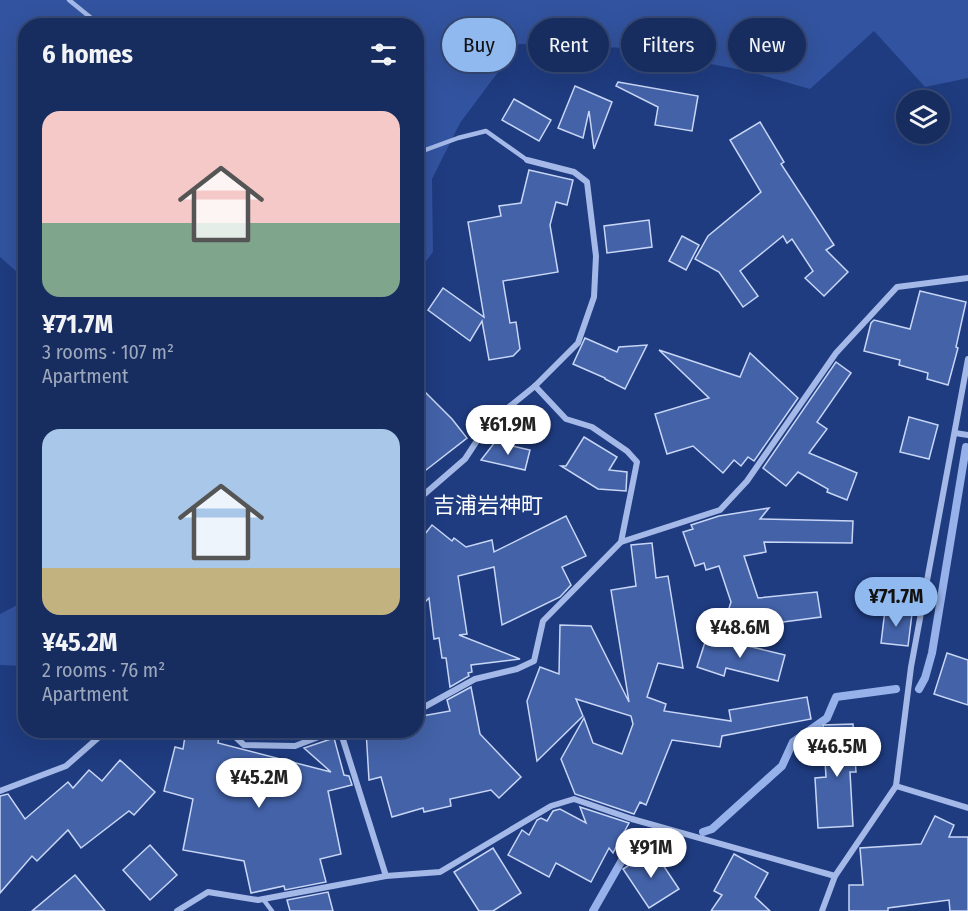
<!DOCTYPE html>
<html lang="en">
<head>
<meta charset="utf-8">
<style>
  :root { --surface:#172d60; --page:#203566; --text:#f1f3f6; --muted:#9ea8bd; --line:#364975; --accent:#90b9f0 }
  body { margin:0; font-family:"Fira Sans Condensed","Noto Sans JP",sans-serif; background:var(--page); color:var(--text); height:100vh; display:flex; flex-direction:column; font-size:22px; white-space:nowrap }
  * { box-sizing:border-box; margin:0 }
  p { font-size:20px; color:var(--muted) }
  .icon { flex:none; width:33px; height:33px; fill:none; stroke:currentColor; stroke-width:2; stroke-linecap:round; stroke-linejoin:round }
  .map { position:relative; flex:1; overflow:hidden }
  .drawer { position:absolute; left:18px; top:18px; width:406px; height:720px; display:flex; flex-direction:column; background:var(--surface); border-radius:24px; box-shadow:0 6px 24px #0002,0 0 0 2px var(--line) }
  .drawer>* { flex:none }
  .banner { position:absolute; left:442px; top:18px; width:435px; height:54px; display:flex; gap:12px }
  .tools { position:absolute; left:896px; top:90px; display:grid; gap:12px }
  .tools a { display:grid; place-items:center; width:54px; height:54px; border-radius:50%; background:var(--surface); box-shadow:0 6px 24px #0002,0 0 0 2px var(--line); font-size:30px }
  .price { position:absolute; translate:-50% -51px; padding:0 14px; border-radius:21px; background:#fff; color:#222; font-size:20px; line-height:39px; filter:drop-shadow(0 2px 3px #0008) }
  .price::after { content:''; position:absolute; left:50%; top:36px; width:18px; height:14px; margin-left:-9px; background:inherit; clip-path:polygon(0 0,100% 0,50% 100%) }
  .price.current { background:var(--accent); color:#111 }
  ul { padding:0; list-style:none }
  li { display:grid; align-content:center; gap:12px; height:318px; padding:0 24px }
  li span { display:grid; place-items:center; height:186px; border-radius:18px; color:#555 }
  li>.icon { margin-inline-start:auto }
  span .icon { width:108px; height:108px; fill:#fffc; stroke-width:1 }
  li b { font-size:26px }
  h2 { display:flex; justify-content:space-between; align-items:center; height:72px; padding:0 24px; font-size:26px }
  .tag { padding:0 21px; border-radius:27px; background:var(--surface); box-shadow:0 6px 24px #0002,0 0 0 2px var(--line); font-size:21px; line-height:54px }
  .tag.current { background:var(--accent); color:#111 }
  .map>svg:first-child { display:block }
  .green { fill:#32539f }
  .lines { fill:none; stroke-linecap:round; stroke-linejoin:round }
  .stream { stroke:#97b2ea; stroke-width:8 }
  .building { fill:#4362a8; stroke:#c8d6f6; stroke-width:1.5 }
  .service { stroke:#a4b9e8; stroke-width:4.5 }
  .minor { stroke:#a4b9e8; stroke-width:6 }
  .labels { text-anchor:middle; stroke-width:4.5; stroke-linejoin:round; paint-order:stroke }
  .neighbourhood-label { font-size:22px; fill:#fff; stroke:#1f3c80 }
</style>
</head>
<body>
<div class="map">
<svg width="968" height="911" viewBox="0 0 968 911">
  <rect width="100%" height="100%" fill="#1f3c80"/>
  <!-- green -->
  <g class="green">
    <polygon points="0,0 968,0 968,78 925,87 874,31 810,89 747,71 627,48 519,44 460,123 432,179 433,252 417,273 417,26 26,26 25,279 0,257"/>
    <polygon points="25,601 25,666 0,665 0,614"/>
  </g>
  <g class="lines">
    <!-- stream -->
    <g class="stream">
      <polyline points="919,689 925,678 932,653 966,447"/>
      <polyline points="703,832 712,829 782,766 793,742 827,718 836,697 896,689"/>
      <polyline points="593,911 629,848 658,838"/>
    </g>
  </g>
  <!-- building -->
  <g class="building">
    <polygon points="618,82 698,96 692,131 655,125 658,107 616,86"/>
    <polygon points="575,86 612,102 594,149 589,111 583,138 558,128"/>
    <polygon points="514,99 551,120 539,141 502,120"/>
    <polygon points="760,122 784,162 781,164 834,245 826,250 848,272 824,296 805,278 813,271 792,239 787,243 783,236 740,271 758,296 743,307 719,272 695,259 708,236 761,192 730,140"/>
    <polygon points="529,170 573,180 567,205 556,202 550,225 558,272 503,281 510,323 516,322 520,349 513,356 489,360 482,321 470,341 428,310 443,288 484,317 468,222 501,216 499,206 521,203"/>
    <polygon points="649,220 652,247 607,253 604,226"/>
    <polygon points="682,236 699,245 686,270 669,261"/>
    <polygon points="920,291 966,302 956,347 958,348 948,385 927,379 928,373 899,365 900,360 864,351 871,323 874,320 910,329"/>
    <polygon points="585,338 617,352 619,347 647,345 625,389 605,379 605,378 573,364"/>
    <polygon points="659,350 740,377 750,353 798,398 754,461 748,457 741,466 734,460 723,473 693,446 667,454 655,414 709,398"/>
    <polygon points="836,362 851,373 817,422 827,429 809,453 857,473 847,500 827,492 828,489 798,472 786,486 763,468"/>
    <polygon points="417,384 452,419 467,438 417,477"/>
    <polygon points="909,417 938,425 929,459 900,452"/>
    <polygon points="584,437 617,457 609,470 627,472 626,491 598,489 561,466 566,466"/>
    <polygon points="495,442 530,450 525,470 481,460"/>
    <polygon points="769,508 760,519 853,521 852,543 764,542 766,552 744,556 758,598 817,592 821,617 722,630 731,602 719,566 706,570 704,563 695,566 683,532 693,529 691,525 719,516"/>
    <polygon points="566,516 586,556 562,567 571,585 560,597 502,625 494,567 458,576 467,634 459,635 520,659 471,665 472,672 468,673 469,676 450,687 446,658 442,658 439,638 434,639 429,598 417,610 417,544 432,525 452,541 454,538 466,547 492,540 494,552"/>
    <polygon points="652,543 656,578 668,576 683,668 658,663 647,697 666,704 664,711 731,721 729,710 807,697 811,719 722,736 720,747 672,740 646,805 640,802 634,814 575,794 561,759 584,718 593,743 622,754 633,724 631,716 576,699 583,716 537,761 527,701 540,667 559,674 560,625 591,626 629,702 611,590 636,586 631,545"/>
    <polygon points="885,610 912,614 908,646 881,643"/>
    <polygon points="707,636 785,655 778,681 726,668 724,676 697,667"/>
    <polygon points="947,653 968,660 968,705 934,694"/>
    <polygon points="471,687 480,734 521,777 499,798 491,790 450,799 451,806 424,812 423,808 392,817 381,777 369,780 366,730 417,730 417,717 450,711 447,700"/>
    <polygon points="853,724 856,772 850,772 853,826 818,828 815,778 826,777 823,725"/>
    <polygon points="186,730 220,730 218,743 331,772 304,748 334,738 344,775 349,776 352,785 328,791 341,854 320,859 326,882 285,890 284,886 251,893 244,861 183,850 193,799 164,791 175,747 183,749"/>
    <polygon points="120,760 155,792 134,815 129,811 81,848 68,830 37,861 32,856 0,893 0,796 8,794 25,819 68,782 73,788 89,770 102,781"/>
    <polygon points="580,807 629,823 613,853 609,848 591,882 556,863 549,877 508,855 522,830 529,835 537,820 541,818 547,821 553,811 560,809 586,823"/>
    <polygon points="935,816 954,825 949,837 968,837 968,911 950,911 949,900 888,908 888,911 849,911 849,885 863,885 860,848 921,844"/>
    <polygon points="150,845 177,875 150,900 123,870"/>
    <polygon points="493,848 521,893 493,911 479,911 454,872"/>
    <polygon points="653,850 679,889 649,908 623,869"/>
    <polygon points="734,854 768,873 755,897 770,911 711,911 722,895 714,891"/>
    <polygon points="75,875 105,911 32,911"/>
    <polygon points="328,892 333,911 290,911 287,900"/>
  </g>
  <g class="lines">
    <!-- service -->
    <g class="service">
      <polyline points="69,0 101,26"/>
      <polyline points="417,153 458,138 486,131 527,160"/>
      <polyline points="263,899 272,911"/>
    </g>
    <!-- minor -->
    <g class="minor">
      <polyline points="535,386 566,419 592,427 627,451 637,462 621,542"/>
      <polyline points="955,433 968,435"/>
      <polyline points="417,509 420,498 465,459 488,424 535,386 578,343 594,297 596,256 587,182 574,172 527,160"/>
      <polyline points="417,711 475,679 517,669 534,661 543,621 621,542 720,510 747,481 836,353 897,287 968,278"/>
      <polyline points="228,730 244,745 295,746 337,730"/>
      <polyline points="340,730 386,876"/>
      <polyline points="896,786 968,808"/>
      <polyline points="0,791 66,766 107,730"/>
      <polyline points="177,911 208,892 258,900 386,876 440,872 551,806 574,799 632,819 835,876"/>
      <polyline points="822,911 835,876 896,786 911,667 968,359"/>
    </g>
  </g>
  <g class="labels">
    <!-- neighbourhood labels -->
    <g class="neighbourhood-label">
      <text x="488" y="513">吉浦岩神町</text>
    </g>
  </g>
</svg>
<div class="tools">
<a><svg class="icon" aria-label="layers" viewBox="0 0 24 24"><path d="M12 4l9 5-9 5-9-5zM3 14l9 5 9-5"/></svg></a>
</div>
<b class="price" style="left:508px;top:456px">¥61.9M</b>
<b class="price current" style="left:896px;top:628px">¥71.7M</b>
<b class="price" style="left:740px;top:659px">¥48.6M</b>
<b class="price" style="left:837px;top:778px">¥46.5M</b>
<b class="price" style="left:259px;top:809px">¥45.2M</b>
<b class="price" style="left:651px;top:879px">¥91M</b>
<div class="banner">
<a class="tag current">Buy</a>
<a class="tag">Rent</a>
<a class="tag">Filters</a>
<a class="tag">New</a>
</div>
<section class="drawer">
<h2>6 homes<svg class="icon" aria-label="filters" viewBox="0 0 24 24"><path d="M4 7h16M4 17h16"/><circle cx="9" cy="7" r="2"/><circle cx="15" cy="17" r="2"/></svg></h2>
<ul>
<li><span style="background:linear-gradient(#f6c9c9 60%,#7fa58c 0)"><svg class="icon" aria-label="home" viewBox="0 0 24 24"><path d="M3 11l9-7 9 7M6 9v11h12V9"/></svg></span><div><b>¥71.7M</b><p>3 rooms · 107 m²</p><p>Apartment</p></div></li>
<li><span style="background:linear-gradient(#a9c7e8 75%,#c2b280 0)"><svg class="icon" aria-label="home" viewBox="0 0 24 24"><path d="M3 11l9-7 9 7M6 9v11h12V9"/></svg></span><div><b>¥45.2M</b><p>2 rooms · 76 m²</p><p>Apartment</p></div></li>
</ul>
</section>
</div>
</body>
</html>
